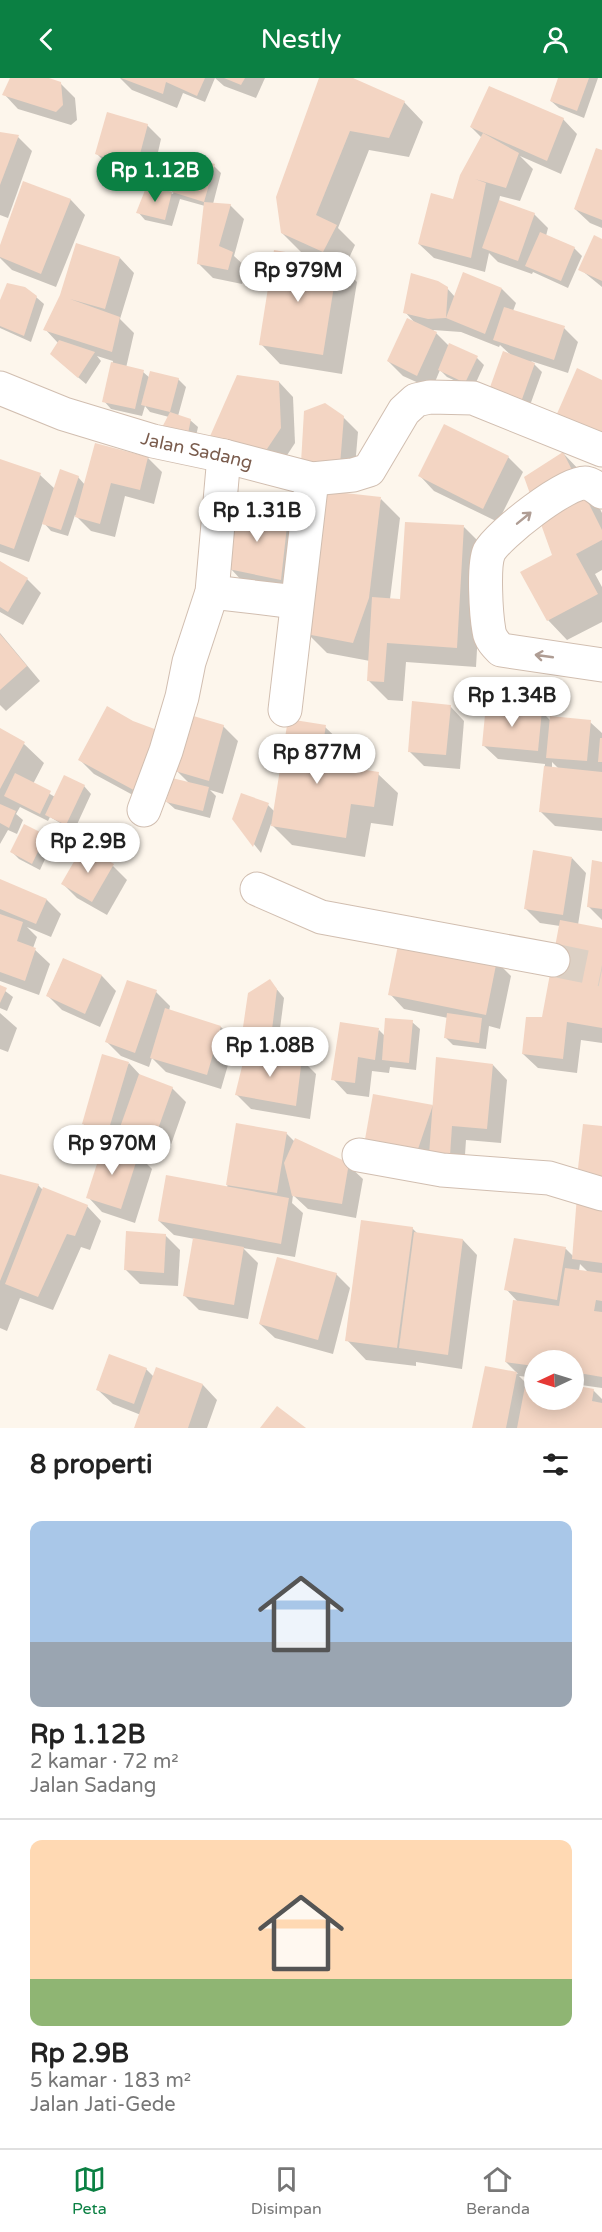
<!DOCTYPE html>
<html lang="id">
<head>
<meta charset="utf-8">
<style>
  :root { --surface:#fff; --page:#f6f6f6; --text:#222; --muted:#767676; --line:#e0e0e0; --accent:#0b8043 }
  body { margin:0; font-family:"Varela Round",sans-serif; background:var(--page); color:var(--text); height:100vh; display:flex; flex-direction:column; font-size:22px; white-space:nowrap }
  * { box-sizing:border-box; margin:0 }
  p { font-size:20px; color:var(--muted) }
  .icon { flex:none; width:33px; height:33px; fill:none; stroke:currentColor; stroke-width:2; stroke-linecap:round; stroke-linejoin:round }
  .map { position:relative; height:1350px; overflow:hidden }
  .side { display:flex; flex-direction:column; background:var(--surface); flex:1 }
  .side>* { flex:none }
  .needle { width:39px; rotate:266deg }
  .buttons { position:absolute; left:524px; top:1272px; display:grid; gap:12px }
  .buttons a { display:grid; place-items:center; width:60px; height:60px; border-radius:50%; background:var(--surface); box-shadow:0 3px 15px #0003; font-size:30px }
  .price { position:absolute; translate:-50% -51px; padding:0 14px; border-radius:21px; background:#fff; color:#222; font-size:20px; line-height:39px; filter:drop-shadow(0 2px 3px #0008) }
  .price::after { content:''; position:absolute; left:50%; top:36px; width:18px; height:14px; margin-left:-9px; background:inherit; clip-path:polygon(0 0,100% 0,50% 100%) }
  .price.on { background:var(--accent); color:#fff }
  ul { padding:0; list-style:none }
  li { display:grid; align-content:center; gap:12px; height:318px; padding:0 30px }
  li+li { border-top:2px solid var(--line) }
  li span { display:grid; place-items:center; height:186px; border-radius:12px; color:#555 }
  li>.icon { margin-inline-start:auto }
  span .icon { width:108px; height:108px; fill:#fffc; stroke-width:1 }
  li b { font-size:26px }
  h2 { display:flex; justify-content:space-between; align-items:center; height:72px; padding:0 30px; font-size:26px }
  header { display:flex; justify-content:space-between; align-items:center; height:78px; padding:0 30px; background:var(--accent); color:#fff; font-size:27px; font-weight:600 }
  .tab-bar { display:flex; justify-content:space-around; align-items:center; height:84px; border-top:2px solid var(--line); background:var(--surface); font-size:16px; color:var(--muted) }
  .tab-bar a { display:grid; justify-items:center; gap:3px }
  .tab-bar .on { color:var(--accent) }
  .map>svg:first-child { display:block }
  .shadow { fill:#0003; fill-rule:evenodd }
  .building { fill:#f3d5c3 }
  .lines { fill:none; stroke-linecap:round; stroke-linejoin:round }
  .minor-tunnel { stroke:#dcd0c4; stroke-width:33; stroke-dasharray:33 16; stroke-linecap:butt }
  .minor-casing { stroke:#d1beb0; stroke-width:35 }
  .minor { stroke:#fff; stroke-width:33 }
  .oneway { stroke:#af9d94 }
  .labels { text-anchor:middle; stroke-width:5; stroke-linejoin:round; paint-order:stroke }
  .street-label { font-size:18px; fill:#7a5c4d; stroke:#fffaf3 }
</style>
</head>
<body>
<header><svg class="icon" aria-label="back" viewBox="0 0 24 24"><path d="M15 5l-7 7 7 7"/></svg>Nestly<svg class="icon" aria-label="person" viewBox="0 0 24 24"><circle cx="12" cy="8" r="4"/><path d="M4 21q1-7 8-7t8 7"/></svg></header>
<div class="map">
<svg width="602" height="1350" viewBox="0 0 602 1350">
  <rect width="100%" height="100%" fill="#fdf6ec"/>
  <!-- shadow -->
  <g class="shadow">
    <polygon points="11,0 44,0 61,6 75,20 77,42 71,47 18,31 4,16"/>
    <polygon points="120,0 215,0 205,24 183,15 177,30 132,12"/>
    <polygon points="215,0 265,0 256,20 224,8"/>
    <polygon points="321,0 349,0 404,24 423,44 409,79 369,72 338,150 355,167 344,191 357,204 342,296 280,286 261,266 312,179 302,175 282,155"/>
    <polygon points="559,0 598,0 584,40 559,30 551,23"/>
    <polygon points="563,41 577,56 561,96 520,78 533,91 520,123 500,118 499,123 534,136 548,150 546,158 574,170 582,178 568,210 533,194 532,196 498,184 489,175 485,194 434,180 419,166 454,123 482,60 471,49"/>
    <polygon points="147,47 161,61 151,105 111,90 96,75"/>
    <polygon points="0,56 18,59 32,73 8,140 0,137"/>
    <polygon points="602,74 602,150 590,145 575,131"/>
    <polygon points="184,79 214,88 221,95 213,126 230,127 244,141 234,178 247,190 242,206 213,200 199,186 205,128 180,121 172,148 145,142 138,134 148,109 173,116"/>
    <polygon points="24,105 71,122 85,137 56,209 12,192 0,180 0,170"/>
    <polygon points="602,162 602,209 580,191"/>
    <polygon points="120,180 134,195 120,241 134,255 126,290 143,294 150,300 178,301 186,309 178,338 190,342 198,349 193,372 169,339 150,334 145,328 142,338 111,331 104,323 113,283 97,278 101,283 86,306 59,283 58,265 45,251 62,218"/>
    <polygon points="447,210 455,219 502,211 516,225 513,233 564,250 578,264 568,295 531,283 542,294 529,330 498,319 512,278 500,267 499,269 461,254 433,252 449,268 477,280 484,287 473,311 447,299 440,292 432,311 403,298 388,283 415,245 405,234"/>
    <polygon points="36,219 44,226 31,264 0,250 0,226"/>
    <polygon points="279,304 293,319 295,365 278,391 223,379"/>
    <polygon points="343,339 358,354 354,400 317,398"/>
    <polygon points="563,375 582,395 602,435 602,492 595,496 602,509 602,544 567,562 548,542"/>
    <polygon points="508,379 523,394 498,444 434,413 420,398"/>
    <polygon points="148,380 162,394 154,426 125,418 115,459 91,453 75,437 68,458 51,453 43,444 29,484 0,474 0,383 40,397 55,411 78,399 85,407"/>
    <polygon points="381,421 400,440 390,521 401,522 464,449 483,468 476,589 406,584 403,623 388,622 369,603 370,583 327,575 307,555"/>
    <polygon points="288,440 302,455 295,515 244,505 230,490"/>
    <polygon points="0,485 27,501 41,515 23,547 0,534"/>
    <polygon points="0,555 40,603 6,633 0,627"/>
    <polygon points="450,628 464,643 460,691 424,688 409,673"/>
    <path d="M541,633L551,643L590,644L602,655V753L555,748L541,734L545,686L498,681L483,667ZM552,684L559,691L552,690Z"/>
    <polygon points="132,644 168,657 223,648 238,663 223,716 210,712 216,718 210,740 175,731 167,724 190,706 176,692 155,729 94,696 80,682"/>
    <polygon points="325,649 345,668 342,690 378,696 398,715 393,748 371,745 365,779 292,767 271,746 261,775 234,741 268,727 274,733"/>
    <polygon points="0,652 24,666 44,685 33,706 55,719 84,708 91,716 74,753 50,739 48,743 20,729 16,736 23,742 17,756 8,752 0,766"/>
    <polygon points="45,759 52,766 40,792 19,781 12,774"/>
    <polygon points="572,780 586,795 578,847 602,852 602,965 581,962 577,995 538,990 523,976 549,944 560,848 540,845 525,830"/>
    <polygon points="602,785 602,842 588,828"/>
    <polygon points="113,788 127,802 107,837 77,820 63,806"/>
    <polygon points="0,803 47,822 61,836 51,859 27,849 37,859 33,870 50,886 39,917 0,903"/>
    <polygon points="63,882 102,898 116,913 100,949 62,932 47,917"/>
    <polygon points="496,883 511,898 500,951 489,948 486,971 453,967 445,959 448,940 404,931 390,916"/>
    <polygon points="270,903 284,920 278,966 251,963 244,955"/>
    <polygon points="0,909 13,919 7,933 0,930"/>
    <polygon points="156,914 170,928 169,933 221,949 235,963 221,1011 166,994 152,980 149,989 121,978 107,964"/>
    <polygon points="0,935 17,950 8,974 0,971"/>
    <polygon points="412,944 420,951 416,992 390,989 389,995 372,993 369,1019 347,1016 333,1001 379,952 385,958"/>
    <polygon points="301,981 316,996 310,1041 251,1031 237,1017"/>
    <polygon points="129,985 142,999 172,1010 186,1024 167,1078 135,1066 125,1056 122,1067 98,1060 83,1045"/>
    <polygon points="493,987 507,1002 501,1065 466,1062 464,1092 431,1088 375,1018 434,1028"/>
    <polygon points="237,1047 286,1055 295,1064 348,1087 363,1101 356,1140 308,1131 293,1117 292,1125 303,1135 295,1179 243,1170 258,1185 248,1241 199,1232 184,1217 195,1161 174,1157 159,1143 227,1110"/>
    <polygon points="138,1077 152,1091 135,1145 102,1134 88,1119"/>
    <polygon points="0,1097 38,1107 43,1112 87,1128 101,1143 90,1172 81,1169 53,1232 20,1220 7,1253 0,1250"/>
    <path d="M602,1122V1310L581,1307V1310L593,1312L602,1321V1350H474L486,1290L518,1296L506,1284L519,1225L506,1211L515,1161L566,1171L574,1179ZM580,1186L588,1194L579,1193ZM534,1282H573V1322H534ZM519,1298L528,1299L527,1306Z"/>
    <polygon points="412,1150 418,1156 463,1162 477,1177 462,1291 416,1284 416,1288 366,1282 347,1262"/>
    <polygon points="165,1157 180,1172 178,1208 140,1206 126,1192"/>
    <polygon points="336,1196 350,1210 333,1276 275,1260 260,1246"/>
    <polygon points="146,1291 154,1299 157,1291 203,1307 217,1322 207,1350 136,1350 141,1337 113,1326 98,1312"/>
  </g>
  <!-- building -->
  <g class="building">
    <polygon points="10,0 49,0 61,4 63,27 56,34 2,17"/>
    <polygon points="121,0 205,0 197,18 166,4 163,16"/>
    <polygon points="224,0 245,0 241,7"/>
    <polygon points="319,0 353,0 405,23 389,60 350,53 316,137 337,147 323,174 281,155 276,119"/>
    <polygon points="558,0 589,0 577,33 550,23"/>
    <polygon points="489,8 564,40 547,83 470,49"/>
    <polygon points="107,34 148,46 136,91 95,76"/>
    <polygon points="0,54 19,57 0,107"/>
    <polygon points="483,55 519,75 506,110 475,101 486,105 471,180 418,166 431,115 453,121 460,97"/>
    <polygon points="596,70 602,72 602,142 574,131"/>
    <polygon points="183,77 215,86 204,124 172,114"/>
    <polygon points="23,103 71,121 41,196 0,179 0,167"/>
    <polygon points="147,107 172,114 165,142 136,135"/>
    <polygon points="499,122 535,135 518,183 482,170"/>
    <polygon points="204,124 231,126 219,168 233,174 228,192 197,186"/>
    <polygon points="540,154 575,169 561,203 525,188"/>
    <polygon points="594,157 602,161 602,203 578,192"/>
    <polygon points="76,165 120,179 105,231 70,221 120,239 112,274 43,252 60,217"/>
    <polygon points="274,172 338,183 323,277 259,267"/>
    <polygon points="463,194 502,210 485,256 446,240 428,241 403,235 411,195 438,203 448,209 446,240"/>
    <polygon points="7,205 25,209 37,218 24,258 0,248 0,222"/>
    <polygon points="504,229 565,248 554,282 493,262"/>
    <polygon points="407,240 437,254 417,298 387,283"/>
    <polygon points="59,262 95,274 78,300 50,276"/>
    <polygon points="449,265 478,278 465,305 438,292"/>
    <polygon points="503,273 535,285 521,324 489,312"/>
    <polygon points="111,284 144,292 135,331 102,324"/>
    <polygon points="577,290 602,302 602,360 556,338"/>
    <polygon points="150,293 179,300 170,334 141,327"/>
    <polygon points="237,297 279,303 281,350 263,377 207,365"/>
    <polygon points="325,325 344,338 340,387 301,385 304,333"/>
    <polygon points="170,334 191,341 186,365 155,363"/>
    <polygon points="444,346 509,378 483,431 418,398"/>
    <polygon points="95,365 148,379 140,412 111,405 100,446 75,439"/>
    <polygon points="563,374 602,452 602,462 576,476 598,516 547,543 520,494 552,477 524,399"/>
    <polygon points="0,381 41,395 14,471 0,466"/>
    <polygon points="60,391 79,398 61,452 42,446"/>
    <polygon points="318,412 381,419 369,520 353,565 306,556"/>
    <polygon points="231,430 288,439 281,502 228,491"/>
    <polygon points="405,444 464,447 457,570 387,565 384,604 367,603 372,519 400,521"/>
    <polygon points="0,483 28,500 8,534 0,529"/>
    <polygon points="0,556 27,588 0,612"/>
    <polygon points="412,623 451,627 446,677 408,674"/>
    <polygon points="486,626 542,632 538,673 482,668"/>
    <polygon points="107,628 133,643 168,656 141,716 78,682"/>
    <polygon points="190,637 224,647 209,703 175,693"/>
    <polygon points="550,638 591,642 587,683 546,680"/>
    <polygon points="288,641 326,647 320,685 379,694 374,729 351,726 346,760 271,748"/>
    <polygon points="0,650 25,664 0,711"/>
    <polygon points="600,660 602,660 602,684 598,684"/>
    <polygon points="544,688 602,694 602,740 539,734"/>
    <polygon points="15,695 51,713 40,736 4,718"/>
    <polygon points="64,697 85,707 66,747 45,737"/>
    <polygon points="172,700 209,709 203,733 166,724"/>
    <polygon points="241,715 269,725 253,769 232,741"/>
    <polygon points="0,726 16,733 9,750 0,745"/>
    <polygon points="24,746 46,757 32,786 10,774"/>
    <polygon points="83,768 114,786 92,824 61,806"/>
    <polygon points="533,772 572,779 563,837 524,831"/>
    <polygon points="592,782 602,784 602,831 587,829"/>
    <polygon points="0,801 47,821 36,846 0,831"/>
    <polygon points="0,836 23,844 17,863 36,870 25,903 0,894"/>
    <polygon points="560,842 602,850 602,950 567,944 563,981 522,976 526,939 542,939"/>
    <polygon points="399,862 497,882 486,937 388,917"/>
    <polygon points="63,880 102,897 85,936 46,918"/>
    <polygon points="270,901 277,911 271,960 242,956 248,915"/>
    <polygon points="127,902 157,912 135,975 105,964"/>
    <polygon points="0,907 7,910 0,925"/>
    <polygon points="165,930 221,948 207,997 150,980"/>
    <polygon points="447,935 482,940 479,965 444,960"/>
    <polygon points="385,940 413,942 409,985 382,982"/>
    <polygon points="340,944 379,950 375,982 358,979 355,1005 331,1002"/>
    <polygon points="246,972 302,980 296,1028 235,1017"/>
    <polygon points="102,976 129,984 108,1054 82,1046"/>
    <polygon points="436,979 493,986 487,1051 452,1048 450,1078 429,1077"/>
    <polygon points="139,996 173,1009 153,1065 119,1052"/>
    <polygon points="373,1016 433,1027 417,1074 364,1067"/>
    <polygon points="236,1045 287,1054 277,1115 226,1107"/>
    <polygon points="583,1046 602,1048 602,1101 577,1099"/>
    <polygon points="295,1060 349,1085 342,1126 292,1118 284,1085"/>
    <polygon points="104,1064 139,1075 121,1131 86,1120"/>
    <polygon points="0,1096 39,1106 0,1203"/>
    <polygon points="166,1097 289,1120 281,1166 158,1143"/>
    <polygon points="43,1109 88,1127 75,1158 67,1156 38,1219 5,1206"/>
    <polygon points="577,1118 602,1120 602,1185 572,1181"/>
    <polygon points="361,1142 413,1149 397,1270 345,1263"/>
    <polygon points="126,1153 166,1156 164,1195 124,1192"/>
    <polygon points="414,1154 463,1161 448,1277 399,1270"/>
    <polygon points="193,1160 244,1169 234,1227 183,1218"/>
    <polygon points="514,1160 566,1169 557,1222 504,1212"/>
    <polygon points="277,1179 337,1195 318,1262 259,1246"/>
    <polygon points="565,1190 602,1195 602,1223 596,1222 594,1233 602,1234 602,1299 573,1294 573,1282 534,1282 534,1288 505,1284 513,1222 559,1228"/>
    <polygon points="109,1276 147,1290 134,1326 96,1312"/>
    <polygon points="485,1288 517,1294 506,1350 472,1350"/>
    <polygon points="156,1289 203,1306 188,1350 134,1350"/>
    <polygon points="527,1298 534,1299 534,1322 573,1322 573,1307 594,1311 592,1323 602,1325 602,1350 517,1350"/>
    <polygon points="277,1328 306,1350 260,1350"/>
  </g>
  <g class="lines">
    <!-- minor-tunnel -->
    <polyline class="minor-tunnel" points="553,882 602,892"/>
    <defs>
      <g id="minor">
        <path id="s1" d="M0,310L64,336L153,363L224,378L312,401L353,397L369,392L404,333L416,322L430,319L473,320L602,372"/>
        <path d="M602,414C598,411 592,406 586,405C568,402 498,457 489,474C483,488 486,536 489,553C490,561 496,567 501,572L602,587"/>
        <polyline points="212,514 296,524"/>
        <polyline points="285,632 312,401"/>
        <polyline points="144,732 166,673 182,619 189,584 212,514 224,378"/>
        <polyline points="257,811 321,839 553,882"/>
        <polyline points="359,1077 442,1092 549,1100 602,1116"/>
      </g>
    </defs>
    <!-- minor casing -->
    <use href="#minor" class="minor-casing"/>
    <!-- minor -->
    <use href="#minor" class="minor"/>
  </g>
  <!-- one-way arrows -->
  <defs><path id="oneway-shaft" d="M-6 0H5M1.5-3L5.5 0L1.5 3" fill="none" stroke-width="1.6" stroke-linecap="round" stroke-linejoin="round" transform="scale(1.5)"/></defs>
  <g class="oneway">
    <use href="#oneway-shaft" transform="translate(524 440) rotate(-39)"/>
    <use href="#oneway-shaft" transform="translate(544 578) rotate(-172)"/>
  </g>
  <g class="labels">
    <!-- street labels -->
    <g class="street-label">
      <text dy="6" stroke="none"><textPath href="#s1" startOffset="207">Jalan Sadang</textPath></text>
    </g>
  </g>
</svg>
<div class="buttons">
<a><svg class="needle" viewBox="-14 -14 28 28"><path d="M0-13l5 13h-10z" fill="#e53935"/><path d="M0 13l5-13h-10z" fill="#767676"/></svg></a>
</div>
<b class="price on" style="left:155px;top:125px">Rp 1.12B</b>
<b class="price" style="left:298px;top:225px">Rp 979M</b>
<b class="price" style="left:257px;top:465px">Rp 1.31B</b>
<b class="price" style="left:512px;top:650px">Rp 1.34B</b>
<b class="price" style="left:317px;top:707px">Rp 877M</b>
<b class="price" style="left:88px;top:796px">Rp 2.9B</b>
<b class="price" style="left:270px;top:1000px">Rp 1.08B</b>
<b class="price" style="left:112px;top:1098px">Rp 970M</b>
</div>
<section class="side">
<h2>8 properti<svg class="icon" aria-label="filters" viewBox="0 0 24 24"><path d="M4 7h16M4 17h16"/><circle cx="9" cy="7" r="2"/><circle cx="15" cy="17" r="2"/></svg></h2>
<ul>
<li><span style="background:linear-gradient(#a9c7e8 65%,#9aa5b1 0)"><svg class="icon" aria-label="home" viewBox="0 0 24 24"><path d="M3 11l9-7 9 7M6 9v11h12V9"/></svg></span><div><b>Rp 1.12B</b><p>2 kamar · 72 m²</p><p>Jalan Sadang</p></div></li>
<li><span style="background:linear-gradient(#ffd9b3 75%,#8fb573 0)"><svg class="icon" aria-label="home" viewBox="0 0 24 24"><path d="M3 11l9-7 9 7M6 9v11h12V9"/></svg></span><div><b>Rp 2.9B</b><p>5 kamar · 183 m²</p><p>Jalan Jati-Gede</p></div></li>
</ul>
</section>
<nav class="tab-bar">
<a class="on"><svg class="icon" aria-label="map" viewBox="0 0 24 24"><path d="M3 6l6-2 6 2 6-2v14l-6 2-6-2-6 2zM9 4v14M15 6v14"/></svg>Peta</a>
<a><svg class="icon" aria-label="saved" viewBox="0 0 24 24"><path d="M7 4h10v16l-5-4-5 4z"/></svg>Disimpan</a>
<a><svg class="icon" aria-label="home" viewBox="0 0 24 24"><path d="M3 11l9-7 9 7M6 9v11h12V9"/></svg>Beranda</a>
</nav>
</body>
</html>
